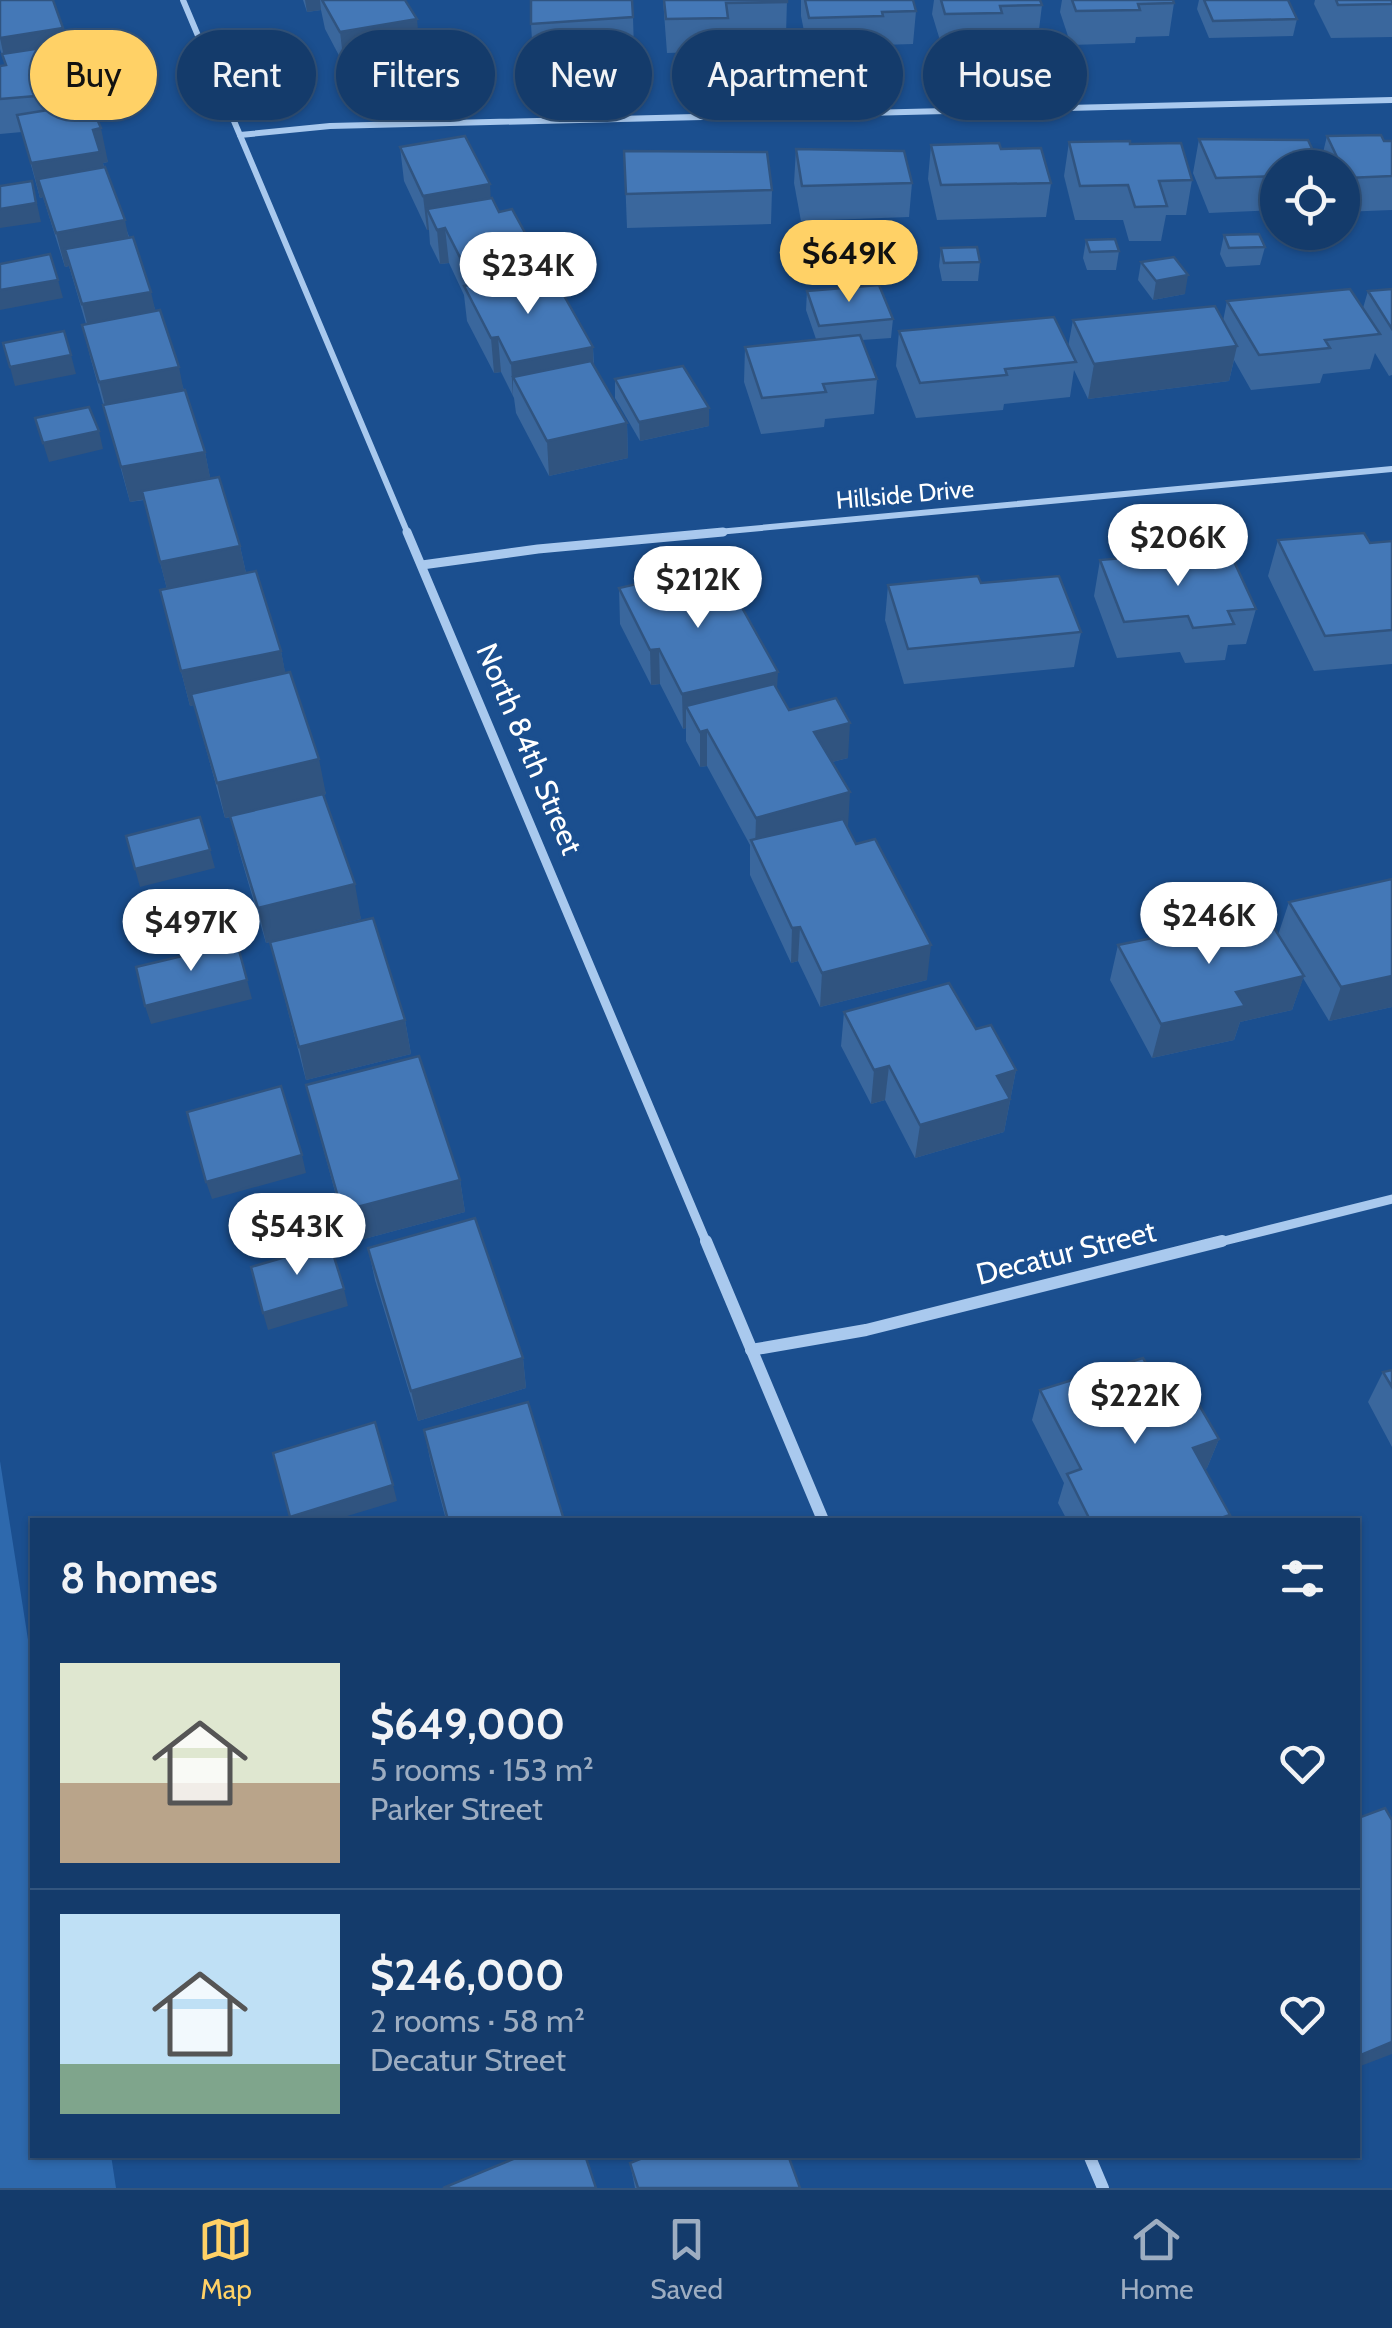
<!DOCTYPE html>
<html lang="en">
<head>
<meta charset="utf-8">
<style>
  :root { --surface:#143b6b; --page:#1d4271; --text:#f1f3f6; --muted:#9dadc1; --line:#33557e; --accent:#ffd166 }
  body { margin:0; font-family:Cabin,sans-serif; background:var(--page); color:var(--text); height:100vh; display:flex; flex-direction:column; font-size:38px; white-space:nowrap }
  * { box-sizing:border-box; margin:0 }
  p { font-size:32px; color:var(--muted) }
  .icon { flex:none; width:55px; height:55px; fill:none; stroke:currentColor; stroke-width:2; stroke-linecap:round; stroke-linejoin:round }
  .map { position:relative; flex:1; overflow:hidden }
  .side { position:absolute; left:30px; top:1518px; width:1330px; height:640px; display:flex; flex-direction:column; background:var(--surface); border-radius:0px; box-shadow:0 2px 8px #0004,0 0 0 2px var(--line) }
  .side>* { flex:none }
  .banner { position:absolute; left:30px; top:30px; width:1332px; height:90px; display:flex; gap:20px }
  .buttons { position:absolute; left:1260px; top:150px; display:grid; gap:20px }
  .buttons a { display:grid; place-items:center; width:100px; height:100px; border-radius:50%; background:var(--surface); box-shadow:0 2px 8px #0004,0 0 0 2px var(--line); font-size:50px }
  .price { position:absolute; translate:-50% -85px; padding:0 22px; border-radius:35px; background:#fff; color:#222; font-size:32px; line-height:65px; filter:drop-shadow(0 2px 5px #0008) }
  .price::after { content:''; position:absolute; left:50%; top:60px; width:30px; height:22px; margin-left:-15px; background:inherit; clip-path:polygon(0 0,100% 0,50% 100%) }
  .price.on { background:var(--accent); color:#111 }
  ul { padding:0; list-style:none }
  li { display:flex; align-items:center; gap:30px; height:250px; padding:0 30px }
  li+li { border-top:2px solid var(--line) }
  li span { display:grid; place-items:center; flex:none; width:280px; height:200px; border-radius:0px; color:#555 }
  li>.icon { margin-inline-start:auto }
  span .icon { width:120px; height:120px; fill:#fffc; stroke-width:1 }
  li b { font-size:42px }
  h2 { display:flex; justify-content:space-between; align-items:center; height:120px; padding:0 30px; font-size:42px }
  .chip { padding:0 35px; border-radius:45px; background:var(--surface); box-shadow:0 2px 8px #0004,0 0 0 2px var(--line); font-size:35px; line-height:90px }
  .chip.on { background:var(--accent); color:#111 }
  .tab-bar { display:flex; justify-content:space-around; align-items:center; height:140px; border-top:2px solid var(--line); background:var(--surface); font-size:28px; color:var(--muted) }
  .tab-bar a { display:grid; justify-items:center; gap:5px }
  .tab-bar .on { color:var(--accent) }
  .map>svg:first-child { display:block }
  .green { fill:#2e69ad }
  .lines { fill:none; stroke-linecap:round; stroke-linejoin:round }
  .minor-far2 { stroke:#a9c9ee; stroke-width:6 }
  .minor-far1 { stroke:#a9c9ee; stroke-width:9 }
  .minor { stroke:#a9c9ee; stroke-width:12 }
  .wall { fill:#3a679d }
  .shaded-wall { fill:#305480 }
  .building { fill:#4478b7; stroke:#305480; stroke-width:2.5 }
  .labels { text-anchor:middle; stroke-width:8; stroke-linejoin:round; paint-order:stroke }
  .far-street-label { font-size:25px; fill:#fff; stroke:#1b4f8f }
  .street-label { font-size:30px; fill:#fff; stroke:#1b4f8f }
</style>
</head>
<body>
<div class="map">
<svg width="1392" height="2188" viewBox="0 0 1392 2188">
  <rect width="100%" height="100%" fill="#1b4f8f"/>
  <!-- green -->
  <polygon class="green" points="0,1461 32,1665 32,2155 111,2155 116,2188 0,2188"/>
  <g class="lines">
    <!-- minor-far2 -->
    <g class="minor-far2">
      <polyline points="183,0 408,534"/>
      <polyline points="240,135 330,126 1392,100"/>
      <polyline points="696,534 1392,469"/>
    </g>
    <!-- minor-far1 -->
    <g class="minor-far1">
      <polyline points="407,532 707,1244"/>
      <polyline points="422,565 538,549 723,532"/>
      <polyline points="1212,1244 1392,1199"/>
    </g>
    <!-- minor -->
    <g class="minor">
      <polyline points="706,1241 823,1520"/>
      <polyline points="751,1350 866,1330 1222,1241"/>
      <polyline points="1089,2155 1103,2188"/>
    </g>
  </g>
  <!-- wall -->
  <g class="wall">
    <polygon points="0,0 63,28 66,44 84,86 92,120 108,162 103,163 104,167 184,390 205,452 210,478 240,546 246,573 281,651 285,673 326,794 323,795 361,919 266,943 239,851 231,817 225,818 194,705 190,706 160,590 167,589 144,500 130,502 91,360 82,325 86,324 69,266 65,267 43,197 40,198 22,132 0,134 0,66 5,65 0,49"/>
    <polygon points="303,0 405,0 420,52 344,65 325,29 321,10 307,12"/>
    <polygon points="663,0 787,0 786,35 728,36 728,51 667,53"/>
    <polygon points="801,0 913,0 916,11 913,44 881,45 880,49 808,51 801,16"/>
    <polygon points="934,0 1040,0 1042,5 1038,38 999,40 998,46 942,47 932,14"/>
    <polygon points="1062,0 1173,0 1174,3 1169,36 1136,37 1135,43 1071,45 1060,12"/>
    <polygon points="1199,0 1288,0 1297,19 1293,36 1209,38 1197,9"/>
    <polygon points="1315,0 1392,0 1392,37 1331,38 1314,4"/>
    <polygon points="633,17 634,50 533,57 531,24"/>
    <polygon points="1327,136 1392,141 1392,210 1342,212 1342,168 1278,168 1278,210 1209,213 1193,173 1199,139 1320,165"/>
    <polygon points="1069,142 1130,144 1192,180 1186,215 1166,215 1161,241 1129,241 1123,220 1075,220 1064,176"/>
    <polygon points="931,145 1001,149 1051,183 1046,217 937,220 928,179"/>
    <polygon points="400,147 491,198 545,287 593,347 594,366 627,423 628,458 549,476 516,413 514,398 501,372 494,373 467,321 464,295 449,263 440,264 430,244 429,230 427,230 404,181"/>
    <polygon points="796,149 912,183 909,217 801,221 794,183"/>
    <polygon points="624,151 772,190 771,224 627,228"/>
    <polygon points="1224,235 1265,247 1260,265 1226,267 1220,254"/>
    <polygon points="1086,240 1119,251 1116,270 1087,270 1083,258"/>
    <polygon points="941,248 980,262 978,281 942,281 939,266"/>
    <polygon points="1141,262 1185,294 1153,300 1138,280"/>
    <polygon points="1392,289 1392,375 1389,376 1375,353 1370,369 1323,374 1320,383 1251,390 1234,360 1229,381 1088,399 1074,370 1070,397 1004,404 1003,410 916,418 896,366 899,331 1068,347 1073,320 1223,321 1227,301 1363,308 1368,291"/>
    <polygon points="807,291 893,319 891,338 862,340 877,379 874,414 825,419 824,427 761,434 744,382 745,347 816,339 806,310"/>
    <polygon points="615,379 709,426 640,441 615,398"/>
    <polygon points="1278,540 1370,543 1392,541 1392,664 1314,671 1268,576"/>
    <polygon points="1100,560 1172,560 1256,609 1246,644 1228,645 1225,660 1185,663 1180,652 1117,658 1094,596"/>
    <polygon points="981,583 1081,632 1074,667 904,684 885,620 888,585"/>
    <polygon points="619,588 714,592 789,710 848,758 832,762 847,827 927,980 820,1007 798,961 791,963 750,875 750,845 707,766 700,767 686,741 686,728 683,729 660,684 651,685 620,624"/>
    <polygon points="1392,879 1392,1007 1329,1021 1303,978 1292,1010 1240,1022 1234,1040 1152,1058 1110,980 1118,945 1278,935 1289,902"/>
    <polygon points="270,942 405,1020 411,1054 306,1080"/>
    <polygon points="844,1012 976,1029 1016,1070 1004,1132 915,1158 885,1100 871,1104 841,1046"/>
    <polygon points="306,1085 460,1180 465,1212 349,1243"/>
    <polygon points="368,1248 523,1358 526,1388 418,1421 375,1280"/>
    <polygon points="1392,1370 1392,1447 1368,1402 1383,1372"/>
    <polygon points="1040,1390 1171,1406 1219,1439 1207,1468 1205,1469 1228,1520 1067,1520 1058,1503 1064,1483 1032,1420"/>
    <polygon points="424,1430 564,1520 446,1520 430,1459"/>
    <polygon points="630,2163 800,2188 635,2188"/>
  </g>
  <!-- shaded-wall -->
  <g class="shaded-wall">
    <polygon points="305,0 320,0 321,10 307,12"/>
    <polygon points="417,19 420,52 344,65 340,32"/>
    <polygon points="63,28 70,61 7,71 0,38"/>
    <polygon points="84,86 92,120 56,129 48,95"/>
    <polygon points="101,128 108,162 103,163 108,186 38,179 43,197 40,198 31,163 93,130"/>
    <polygon points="32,181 41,222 0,228 0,209"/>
    <polygon points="490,184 492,219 427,209 429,230 427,230 423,196"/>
    <polygon points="125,220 132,255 65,249 69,266 65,267 56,233"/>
    <polygon points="445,228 449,263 440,264 437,230"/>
    <polygon points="541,262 543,297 471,300 469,275"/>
    <polygon points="1188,275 1185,294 1153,300 1156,281"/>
    <polygon points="58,280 63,298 0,310 0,290"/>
    <polygon points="151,292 159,326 91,339 82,304"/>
    <polygon points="498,337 501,372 494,373 491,338"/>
    <polygon points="1237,346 1229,381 1088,399 1094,364"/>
    <polygon points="593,347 594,382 513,377 513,398 511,363"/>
    <polygon points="71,355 76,374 15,386 10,367"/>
    <polygon points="179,367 186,402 108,417 99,382"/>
    <polygon points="709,408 709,426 640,441 639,422"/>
    <polygon points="627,423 628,458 549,476 547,441"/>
    <polygon points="99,431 103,449 49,462 43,443"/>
    <polygon points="205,452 212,487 130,502 121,467"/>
    <polygon points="240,546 248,582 169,597 160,562"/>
    <polygon points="659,649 660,684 651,685 650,650"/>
    <polygon points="281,651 288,686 190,706 181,671"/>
    <polygon points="778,672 776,707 686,706 686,728 683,729 682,694"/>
    <polygon points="850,723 848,758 812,767 814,732"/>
    <polygon points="707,730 707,766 700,767 700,732"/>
    <polygon points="319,759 326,794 225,818 217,783"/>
    <polygon points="850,792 848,827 755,849 756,818"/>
    <polygon points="210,850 215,868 140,887 135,869"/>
    <polygon points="355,884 361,919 266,943 258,908"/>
    <polygon points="800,927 798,961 791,963 792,928"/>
    <polygon points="931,945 927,980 820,1007 822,973"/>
    <polygon points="1304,976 1292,1010 1240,1022 1234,1040 1152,1058 1161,1024 1236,992"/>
    <polygon points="1392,976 1392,1007 1329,1021 1341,987"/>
    <polygon points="247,980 252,999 151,1024 145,1006"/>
    <polygon points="405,1020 411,1054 306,1080 299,1047"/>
    <polygon points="889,1066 885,1100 871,1104 874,1070"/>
    <polygon points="1016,1070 1004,1132 915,1158 920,1125 997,1076"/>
    <polygon points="302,1155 306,1173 212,1199 206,1182"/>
    <polygon points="460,1180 465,1212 349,1243 342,1211"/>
    <polygon points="344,1289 348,1306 268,1330 263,1313"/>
    <polygon points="523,1358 526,1388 418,1421 411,1391"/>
    <polygon points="1219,1439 1207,1468 1182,1478 1193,1448"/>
    <polygon points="393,1485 397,1501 334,1520 291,1520 290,1517"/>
    <polygon points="1392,2042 1392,2054 1358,2067 1358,2058 1361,2055"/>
  </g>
  <!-- building -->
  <g class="building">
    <polygon points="0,0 53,0 63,28 0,38"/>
    <polygon points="322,0 405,0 417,19 340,32"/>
    <polygon points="531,0 632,0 633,17 531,24"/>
    <polygon points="664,0 787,0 787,2 726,3 728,18 666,19"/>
    <polygon points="805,0 913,0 916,11 882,12 883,16 809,18"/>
    <polygon points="941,0 1040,0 1042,5 1000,6 1002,13 945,14"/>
    <polygon points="1072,0 1173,0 1174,3 1138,4 1140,10 1076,11"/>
    <polygon points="1204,0 1288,0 1297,19 1213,21"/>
    <polygon points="1336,0 1392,0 1392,4 1338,5"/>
    <polygon points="68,44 84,86 48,95 0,99 0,66 6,65 2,54"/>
    <polygon points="85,104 90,120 97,119 101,128 93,130 100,152 31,163 17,115"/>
    <polygon points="1381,135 1384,141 1392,141 1392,176 1347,178 1327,136"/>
    <polygon points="465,136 490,184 423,196 400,147"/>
    <polygon points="1199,139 1308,140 1321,168 1278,168 1278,176 1216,178"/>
    <polygon points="1130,141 1130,144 1181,143 1192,180 1159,181 1167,206 1135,207 1128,185 1080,186 1069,142"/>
    <polygon points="999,143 1001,149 1041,148 1051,183 941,185 931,145"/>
    <polygon points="796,149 904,151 912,183 802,186"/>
    <polygon points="624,151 767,152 772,190 626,194"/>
    <polygon points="105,167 125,220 56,233 38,179"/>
    <polygon points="32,181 36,203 0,209 0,186"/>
    <polygon points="492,198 499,212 512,209 541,262 469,275 445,228 437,230 427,209"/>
    <polygon points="1259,234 1265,247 1229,248 1224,235"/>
    <polygon points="133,237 151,292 82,304 65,249"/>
    <polygon points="1115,239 1119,251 1090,252 1086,240"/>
    <polygon points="977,247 980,262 944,263 941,248"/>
    <polygon points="50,254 58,280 0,290 0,264"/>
    <polygon points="1174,257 1188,275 1156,281 1141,262"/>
    <polygon points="537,272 545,287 558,285 593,347 511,363 498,337 491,338 464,286"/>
    <polygon points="879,285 893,319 819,326 807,291"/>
    <polygon points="1350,289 1380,334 1325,340 1330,348 1259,355 1227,301"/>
    <polygon points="1392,289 1392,329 1368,291"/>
    <polygon points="1215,306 1237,346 1094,364 1073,320"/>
    <polygon points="160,310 179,367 99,382 82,325"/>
    <polygon points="1054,317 1076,362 1005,369 1007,375 920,383 899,331"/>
    <polygon points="64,331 71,355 10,367 3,343"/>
    <polygon points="860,335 877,379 823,384 826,392 762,398 745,347"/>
    <polygon points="591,361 627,423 547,441 513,377"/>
    <polygon points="683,366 709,408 639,422 615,379"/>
    <polygon points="185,390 205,452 121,467 103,405"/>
    <polygon points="89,407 99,431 43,443 35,418"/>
    <polygon points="219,477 240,546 160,562 142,491"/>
    <polygon points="1364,533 1370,543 1392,541 1392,630 1325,636 1278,540"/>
    <polygon points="1170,554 1172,560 1231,555 1256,609 1228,611 1234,624 1193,628 1188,616 1124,622 1100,560"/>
    <polygon points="702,569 714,592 731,588 778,672 682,694 659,649 650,650 619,588"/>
    <polygon points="256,571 281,651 181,671 160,590"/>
    <polygon points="978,576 981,583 1059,576 1081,632 908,649 888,585"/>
    <polygon points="290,672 319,759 217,783 191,694"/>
    <polygon points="774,684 789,710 836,698 850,723 814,732 850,792 756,818 707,730 700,732 686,706"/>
    <polygon points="323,794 355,884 258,908 230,816"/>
    <polygon points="200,817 210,850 135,869 126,836"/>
    <polygon points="843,819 856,844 875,839 931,945 822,973 800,927 792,928 751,840"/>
    <polygon points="1392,879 1392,976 1341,987 1289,902"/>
    <polygon points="1266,915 1304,976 1236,992 1245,1006 1161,1024 1118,945"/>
    <polygon points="373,918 405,1020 299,1047 270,942"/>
    <polygon points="237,943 247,980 145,1006 136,967"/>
    <polygon points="949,983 976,1029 991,1025 1016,1070 997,1076 1010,1099 920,1125 889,1066 874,1070 844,1012"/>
    <polygon points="419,1056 460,1180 342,1211 306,1085"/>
    <polygon points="281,1086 302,1155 206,1182 187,1112"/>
    <polygon points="475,1218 523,1358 411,1391 368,1248"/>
    <polygon points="330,1244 344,1289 263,1313 251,1267"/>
    <polygon points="1143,1358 1171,1406 1195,1398 1219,1439 1193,1448 1230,1515 1215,1520 1090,1520 1067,1474 1081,1469 1040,1390"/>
    <polygon points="1392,1370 1392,1387 1383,1372"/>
    <polygon points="528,1402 564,1520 448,1520 424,1430"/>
    <polygon points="375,1422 393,1485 290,1517 273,1453"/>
    <polygon points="1385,1808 1392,1820 1392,2042 1361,2055 1358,2048 1358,1818"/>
    <polygon points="523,2155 585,2155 596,2188 443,2188"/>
    <polygon points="650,2155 788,2155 800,2188 638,2188 630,2163"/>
  </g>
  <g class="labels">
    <!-- far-street labels -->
    <g class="far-street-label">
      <text transform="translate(905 494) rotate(-5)" y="9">Hillside Drive</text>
    </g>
    <!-- street labels -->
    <g class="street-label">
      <text transform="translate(529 749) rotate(67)" y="10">North 84th Street</text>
      <text transform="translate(1066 1253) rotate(-14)" y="10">Decatur Street</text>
    </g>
  </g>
</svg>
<div class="buttons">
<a><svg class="icon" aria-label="locate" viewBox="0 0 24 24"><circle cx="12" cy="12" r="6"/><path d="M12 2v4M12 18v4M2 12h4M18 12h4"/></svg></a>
</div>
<b class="price on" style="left:849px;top:305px">$649K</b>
<b class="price" style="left:528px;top:317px">$234K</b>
<b class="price" style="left:1178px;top:589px">$206K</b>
<b class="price" style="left:698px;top:631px">$212K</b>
<b class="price" style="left:1209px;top:967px">$246K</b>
<b class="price" style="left:191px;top:974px">$497K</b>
<b class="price" style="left:297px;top:1278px">$543K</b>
<b class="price" style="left:1135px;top:1447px">$222K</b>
<div class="banner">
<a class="chip on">Buy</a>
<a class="chip">Rent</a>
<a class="chip">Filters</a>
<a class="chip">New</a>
<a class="chip">Apartment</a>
<a class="chip">House</a>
</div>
<section class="side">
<h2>8 homes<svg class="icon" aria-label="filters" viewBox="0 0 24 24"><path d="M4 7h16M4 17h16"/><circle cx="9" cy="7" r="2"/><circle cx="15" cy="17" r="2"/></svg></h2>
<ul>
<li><span style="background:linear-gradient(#dfe7d0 60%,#b9a48a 0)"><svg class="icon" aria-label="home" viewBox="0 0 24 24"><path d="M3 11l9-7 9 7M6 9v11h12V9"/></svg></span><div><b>$649,000</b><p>5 rooms · 153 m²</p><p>Parker Street</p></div><svg class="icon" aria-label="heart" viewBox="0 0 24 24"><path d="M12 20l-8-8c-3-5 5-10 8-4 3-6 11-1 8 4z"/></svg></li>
<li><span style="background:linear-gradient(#bfe0f5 75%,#7fa58c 0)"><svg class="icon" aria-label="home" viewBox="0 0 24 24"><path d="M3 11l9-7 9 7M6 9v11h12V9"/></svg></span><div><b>$246,000</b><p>2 rooms · 58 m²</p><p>Decatur Street</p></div><svg class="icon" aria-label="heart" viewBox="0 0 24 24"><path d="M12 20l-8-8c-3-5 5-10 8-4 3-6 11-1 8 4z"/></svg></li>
</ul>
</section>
</div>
<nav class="tab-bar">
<a class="on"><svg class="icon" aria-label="map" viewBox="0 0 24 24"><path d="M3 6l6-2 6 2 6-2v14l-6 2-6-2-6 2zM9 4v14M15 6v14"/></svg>Map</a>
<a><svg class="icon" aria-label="saved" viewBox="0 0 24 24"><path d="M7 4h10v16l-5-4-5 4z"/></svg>Saved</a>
<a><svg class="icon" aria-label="home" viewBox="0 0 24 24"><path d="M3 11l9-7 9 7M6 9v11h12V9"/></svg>Home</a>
</nav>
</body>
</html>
